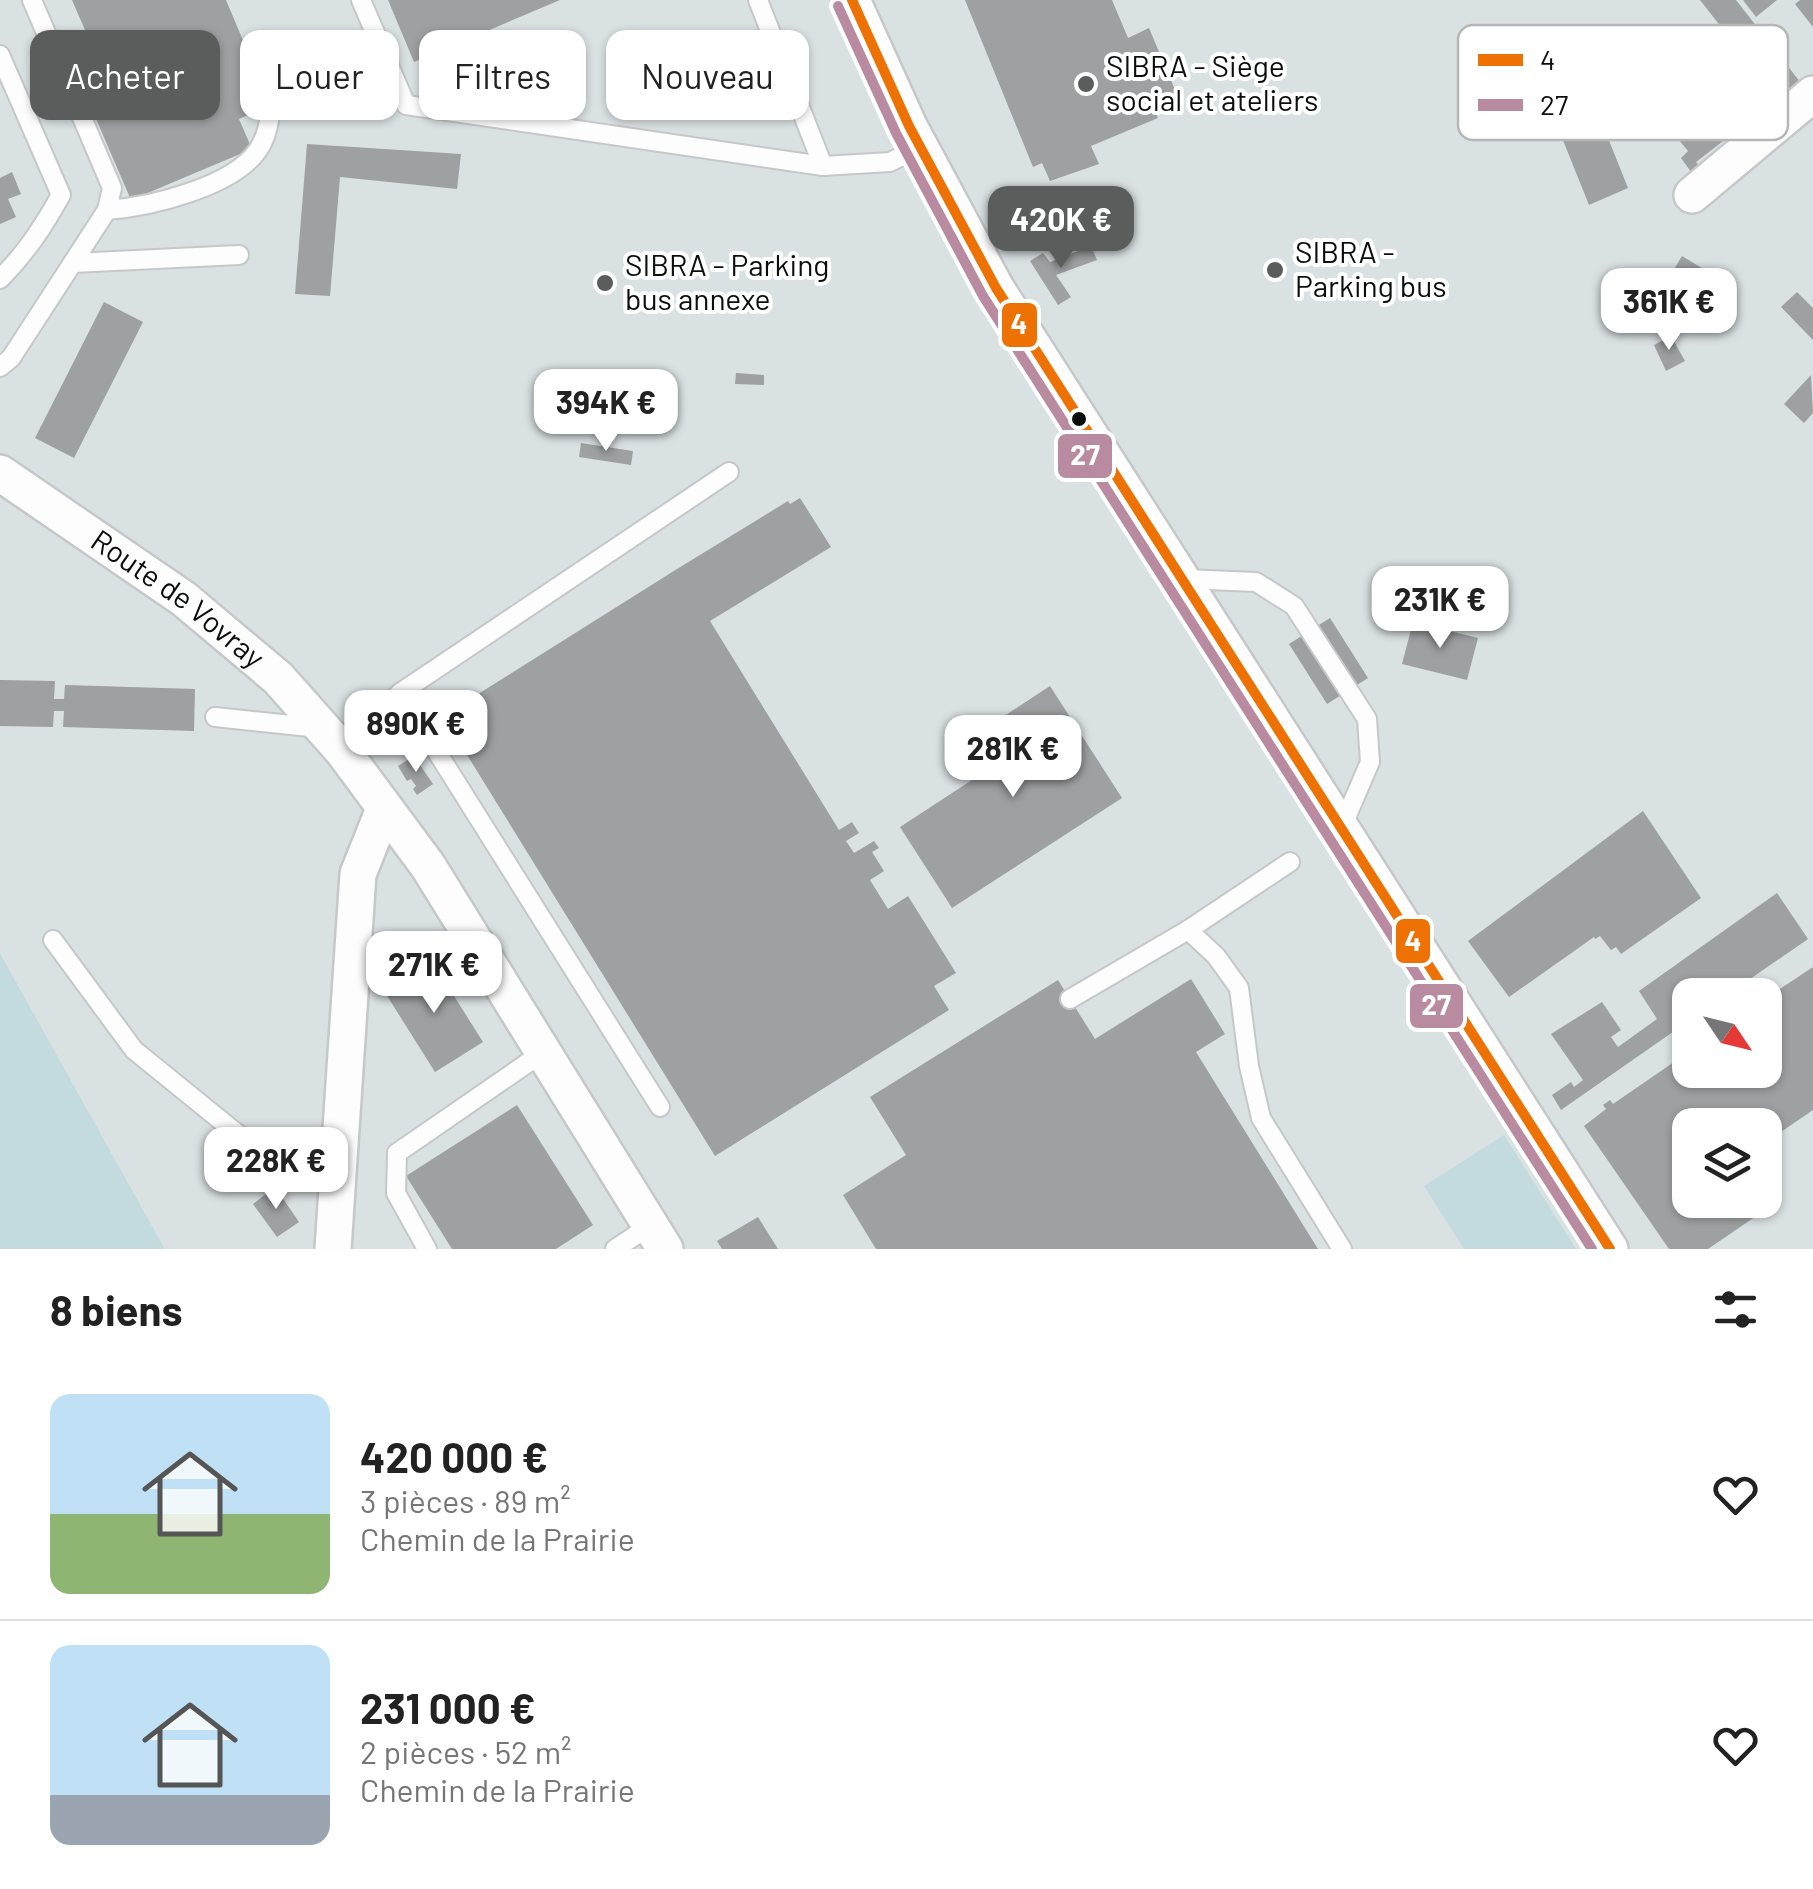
<!DOCTYPE html>
<html lang="fr">
<head>
<meta charset="utf-8">
<style>
  :root { --surface:#fff; --page:#f2f2f2; --text:#222; --muted:#767676; --line:#e0e0e0; --accent:#5b5c5c }
  body { margin:0; font-family:Barlow,sans-serif; background:var(--page); color:var(--text); height:100vh; display:flex; flex-direction:column; font-size:38px; white-space:nowrap }
  * { box-sizing:border-box; margin:0 }
  p { font-size:32px; color:var(--muted) }
  .icon { flex:none; width:55px; height:55px; fill:none; stroke:currentColor; stroke-width:2; stroke-linecap:round; stroke-linejoin:round }
  .map { position:relative; height:1249px; overflow:hidden }
  .panel { display:flex; flex-direction:column; background:var(--surface); flex:1 }
  .panel>* { flex:none }
  .top-card { position:absolute; left:30px; top:30px; width:1000px; height:90px; display:flex; gap:20px }
  .needle { width:65px; rotate:125deg }
  .fabs { position:absolute; left:1672px; top:978px; display:grid; gap:20px }
  .fabs a { display:grid; place-items:center; width:110px; height:110px; border-radius:20px; background:var(--surface); box-shadow:0 2px 8px #0004; font-size:50px }
  .price { position:absolute; translate:-50% -85px; padding:0 22px; border-radius:20px; background:#fff; color:#222; font-size:32px; line-height:65px; filter:drop-shadow(0 2px 5px #0008) }
  .price::after { content:''; position:absolute; left:50%; top:60px; width:30px; height:22px; margin-left:-15px; background:inherit; clip-path:polygon(0 0,100% 0,50% 100%) }
  .price.active { background:var(--accent); color:#fff }
  ul { padding:0; list-style:none }
  li { display:flex; align-items:center; gap:30px; height:250px; padding:0 50px }
  li+li { border-top:2px solid var(--line) }
  li span { display:grid; place-items:center; flex:none; width:280px; height:200px; border-radius:20px; color:#555 }
  li>.icon { margin-inline-start:auto }
  span .icon { width:120px; height:120px; fill:#fffc; stroke-width:1 }
  li b { font-size:42px }
  h2 { display:flex; justify-content:space-between; align-items:center; height:120px; padding:0 50px; font-size:42px }
  .pill { padding:0 35px; border-radius:20px; background:var(--surface); box-shadow:0 2px 8px #0004; font-size:35px; line-height:90px }
  .pill.active { background:var(--accent); color:#fff }
  .map>svg:first-child { display:block }
  .built { fill:#dae1e3; fill-rule:evenodd }
  .green { fill:#c3dade }
  .building { fill:#9ea0a1 }
  .lines { fill:none; stroke-linecap:round; stroke-linejoin:round }
  .service-casing { stroke:#c6c7c8; stroke-width:22 }
  .minor-casing { stroke:#c6c7c8; stroke-width:40 }
  .service { stroke:#fdfdfd; stroke-width:18 }
  .minor { stroke:#fdfdfd; stroke-width:35 }
  .bus-1-casing { stroke:#fff; stroke-width:18 }
  .bus-2-casing { stroke:#fff; stroke-width:18 }
  .bus-1 { stroke:#ee7203; stroke-width:10 }
  .bus-2 { stroke:#b98ba1; stroke-width:10 }
  .poi-dot { fill:#5b5c5c; stroke:#fff; stroke-width:4 }
  .bus-dot { fill:#0b0c0c; stroke:#fff; stroke-width:4 }
  .labels { text-anchor:middle; stroke-width:8; stroke-linejoin:round; paint-order:stroke }
  .poi-label { font-size:30px; fill:#0b0c0c; stroke:#fff; text-anchor:start }
  .street-label { font-size:30px; fill:#0b0c0c; stroke:#fff }
  .key { fill:#fff; stroke:#b6b6b6; stroke-width:2.5 }
  .key-label { font-size:28px; fill:#0b0c0c }
  .line-badge { stroke:#fff; stroke-width:4 }
  .badge-label { font-size:28px; text-anchor:middle; font-weight:bold; fill:#fff }
</style>
</head>
<body>
<div class="map">
<svg width="1813" height="1249" viewBox="0 0 1813 1249">
  <rect width="100%" height="100%" fill="#eff1f2"/>
  <!-- built -->
  <path class="built" d="M0,0H1813V1249H165L0,953ZM1690,995H1765V1070H1690ZM1690,1125H1765V1200H1690Z"/>
  <!-- green -->
  <g class="green">
    <polygon points="0,953 165,1249 0,1249"/>
    <polygon points="1504,1135 1576,1249 1464,1249 1424,1186"/>
  </g>
  <!-- building -->
  <g class="building">
    <polygon points="72,0 226,0 258,76 243,82 255,112 239,119 252,149 131,200 68,54 91,44"/>
    <polygon points="388,0 560,0 414,62"/>
    <polygon points="965,0 1112,0 1128,38 1149,28 1178,97 1154,108 1158,118 1091,146 1099,164 1050,181 1042,163 1033,167"/>
    <polygon points="1700,0 1736,0 1801,83 1779,101"/>
    <polygon points="1743,0 1777,0 1756,17"/>
    <polygon points="1800,0 1813,0 1813,27 1795,4"/>
    <polygon points="1584,78 1628,188 1589,205 1546,98"/>
    <polygon points="1722,97 1744,125 1696,162 1702,169 1694,176 1681,158 1688,151 1674,134"/>
    <polygon points="307,144 461,154 457,189 340,177 330,296 295,294"/>
    <polygon points="12,172 21,194 8,199 16,217 0,224 0,178"/>
    <polygon points="1091,246 1097,260 1056,275 1071,297 1058,305 1030,261 1043,253 1050,262"/>
    <polygon points="1682,256 1730,285 1711,315 1688,301 1684,306 1661,291"/>
    <polygon points="1797,292 1813,308 1813,340 1781,307"/>
    <polygon points="104,302 143,322 74,458 35,438"/>
    <polygon points="1671,336 1685,361 1666,371 1654,345"/>
    <polygon points="736,373 764,375 764,385 735,384"/>
    <polygon points="1811,375 1813,413 1804,423 1784,404"/>
    <polygon points="581,443 633,451 631,465 579,457"/>
    <polygon points="800,498 831,547 710,621 839,830 852,822 859,833 846,841 854,853 874,841 879,848 872,852 884,871 870,880 888,909 908,896 956,973 934,986 949,1010 715,1156 443,716 677,569 788,501 790,504"/>
    <polygon points="1330,618 1368,678 1327,704 1289,644"/>
    <polygon points="1413,622 1478,638 1467,680 1402,664"/>
    <polygon points="0,680 55,681 54,699 64,699 65,685 195,689 194,731 63,727 64,711 54,711 53,727 0,726"/>
    <polygon points="1050,686 1122,798 952,908 900,827 995,765 975,735"/>
    <polygon points="414,756 433,784 417,795 413,789 416,786 411,779 407,781 398,766"/>
    <polygon points="1643,811 1701,898 1621,954 1616,947 1611,950 1600,936 1595,939 1594,937 1509,997 1468,941"/>
    <polygon points="1777,893 1808,939 1727,995 1690,995 1690,1020 1561,1110 1552,1095 1571,1082 1574,1087 1583,1080 1551,1034 1602,1002 1621,1030 1611,1037 1618,1047 1657,1019 1639,991"/>
    <polygon points="432,961 483,1042 435,1072 384,991"/>
    <polygon points="1813,967 1813,1110 1765,1143 1765,1125 1690,1125 1690,1200 1765,1200 1765,1174 1781,1199 1708,1249 1669,1249 1584,1126 1606,1109 1603,1105 1610,1100 1613,1104 1690,1051 1690,1070 1765,1070 1765,999"/>
    <polygon points="1191,979 1225,1034 1196,1052 1318,1249 876,1249 843,1195 906,1155 870,1097 1058,980 1095,1039"/>
    <polygon points="517,1105 593,1225 556,1249 452,1249 406,1176"/>
    <polygon points="275,1187 299,1222 277,1237 253,1204"/>
    <polygon points="758,1217 778,1249 722,1249 717,1241"/>
  </g>
  <g class="lines">
    <defs>
      <g id="service">
        <polyline points="32,0 112,188 107,210"/>
        <polyline points="361,0 406,105 823,166 890,162 920,147"/>
        <polyline points="758,0 823,166"/>
        <path d="M0,55L61,195C43,227 26,253 0,279"/>
        <polyline points="73,263 239,255"/>
        <path d="M0,367L11,358L107,210C149,207 233,187 258,150C274,127 271,92 272,65"/>
        <polyline points="1184,579 1256,582 1294,606 1367,719 1370,762 1342,827"/>
        <polyline points="400,693 729,472"/>
        <polyline points="215,717 319,728"/>
        <polyline points="342,750 400,693 660,1107"/>
        <polyline points="1188,930 1290,862"/>
        <polyline points="53,940 134,1050 245,1140 270,1157 291,1162 339,1159"/>
        <polyline points="1070,999 1188,930 1216,956 1239,988 1249,1066 1261,1118 1342,1249"/>
        <polyline points="427,1249 396,1193 397,1153 542,1053"/>
        <polyline points="615,1249 651,1225"/>
      </g>
      <g id="minor">
        <polyline points="852,0 909,126 996,288 1610,1249"/>
        <polyline points="1692,195 1813,94"/>
        <path id="s1" d="M0,473L184,599L278,678L342,750L428,866L665,1249"/>
        <polyline points="333,1249 358,874 384,809"/>
      </g>
    </defs>
    <!-- service casing -->
    <use href="#service" class="service-casing"/>
    <!-- minor casing -->
    <use href="#minor" class="minor-casing"/>
    <!-- service -->
    <use href="#service" class="service"/>
    <!-- minor -->
    <use href="#minor" class="minor"/>
    <defs>
      <polyline id="bus-1" points="852,0 909,126 996,288 1610,1249"/>
      <polyline id="bus-2" points="838,6 896,133 983,296 1592,1249"/>
    </defs>
    <!-- bus-1 casing -->
    <use href="#bus-1" class="bus-1-casing"/>
    <!-- bus-2 casing -->
    <use href="#bus-2" class="bus-2-casing"/>
    <!-- bus-1 -->
    <use href="#bus-1" class="bus-1"/>
    <!-- bus-2 -->
    <use href="#bus-2" class="bus-2"/>
  </g>
  <!-- markers -->
  <g class="poi-dot">
    <circle cx="1086" cy="84" r="10"/>
    <circle cx="1275" cy="270" r="10"/>
    <circle cx="605" cy="283" r="10"/>
  </g>
  <circle class="bus-dot" cx="1079" cy="419" r="9"/>
  <g class="labels">
    <!-- poi labels -->
    <g class="poi-label">
      <text x="1106" y="77">SIBRA - Siège<tspan x="1106" dy="34">social et ateliers</tspan></text>
      <text x="1295" y="263">SIBRA -<tspan x="1295" dy="34">Parking bus</tspan></text>
      <text x="625" y="276">SIBRA - Parking<tspan x="625" dy="34">bus annexe</tspan></text>
    </g>
    <!-- street labels -->
    <g class="street-label">
      <text dy="10" stroke="none"><textPath href="#s1" startOffset="218">Route de Vovray</textPath></text>
    </g>
  </g>
  <!-- legend -->
  <rect x="1458" y="25" width="330" height="115" rx="15" class="key"/>
  <rect x="1478" y="54" width="45" height="12" fill="#ee7203"/>
  <rect x="1478" y="99" width="45" height="12" fill="#b98ba1"/>
  <g class="key-label">
    <text x="1540" y="70">4</text>
    <text x="1540" y="115">27</text>
  </g>
  <g class="line-badge">
    <rect x="1000" y="301" width="39" height="48" rx="10" fill="#ee7203"/>
    <rect x="1056" y="432" width="58" height="48" rx="10" fill="#b98ba1"/>
    <rect x="1394" y="917" width="38" height="48" rx="10" fill="#ee7203"/>
    <rect x="1408" y="982" width="57" height="48" rx="10" fill="#b98ba1"/>
  </g>
  <g class="badge-label">
    <text x="1019" y="334">4</text>
    <text x="1085" y="465">27</text>
    <text x="1413" y="951">4</text>
    <text x="1436" y="1015">27</text>
  </g>
</svg>
<div class="fabs">
<a><svg class="needle" viewBox="-14 -14 28 28"><path d="M0-13l5 13h-10z" fill="#e53935"/><path d="M0 13l5-13h-10z" fill="#767676"/></svg></a>
<a><svg class="icon" aria-label="layers" viewBox="0 0 24 24"><path d="M12 4l9 5-9 5-9-5zM3 14l9 5 9-5"/></svg></a>
</div>
<b class="price active" style="left:1061px;top:271px">420K €</b>
<b class="price" style="left:1669px;top:353px">361K €</b>
<b class="price" style="left:606px;top:454px">394K €</b>
<b class="price" style="left:1440px;top:651px">231K €</b>
<b class="price" style="left:416px;top:775px">890K €</b>
<b class="price" style="left:1013px;top:800px">281K €</b>
<b class="price" style="left:434px;top:1016px">271K €</b>
<b class="price" style="left:276px;top:1212px">228K €</b>
<div class="top-card">
<a class="pill active">Acheter</a>
<a class="pill">Louer</a>
<a class="pill">Filtres</a>
<a class="pill">Nouveau</a>
</div>
</div>
<section class="panel">
<h2>8 biens<svg class="icon" aria-label="filters" viewBox="0 0 24 24"><path d="M4 7h16M4 17h16"/><circle cx="9" cy="7" r="2"/><circle cx="15" cy="17" r="2"/></svg></h2>
<ul>
<li><span style="background:linear-gradient(#bfe0f5 60%,#8fb573 0)"><svg class="icon" aria-label="home" viewBox="0 0 24 24"><path d="M3 11l9-7 9 7M6 9v11h12V9"/></svg></span><div><b>420 000 €</b><p>3 pièces · 89 m²</p><p>Chemin de la Prairie</p></div><svg class="icon" aria-label="heart" viewBox="0 0 24 24"><path d="M12 20l-8-8c-3-5 5-10 8-4 3-6 11-1 8 4z"/></svg></li>
<li><span style="background:linear-gradient(#bfe0f5 75%,#9aa5b1 0)"><svg class="icon" aria-label="home" viewBox="0 0 24 24"><path d="M3 11l9-7 9 7M6 9v11h12V9"/></svg></span><div><b>231 000 €</b><p>2 pièces · 52 m²</p><p>Chemin de la Prairie</p></div><svg class="icon" aria-label="heart" viewBox="0 0 24 24"><path d="M12 20l-8-8c-3-5 5-10 8-4 3-6 11-1 8 4z"/></svg></li>
</ul>
</section>
</body>
</html>
